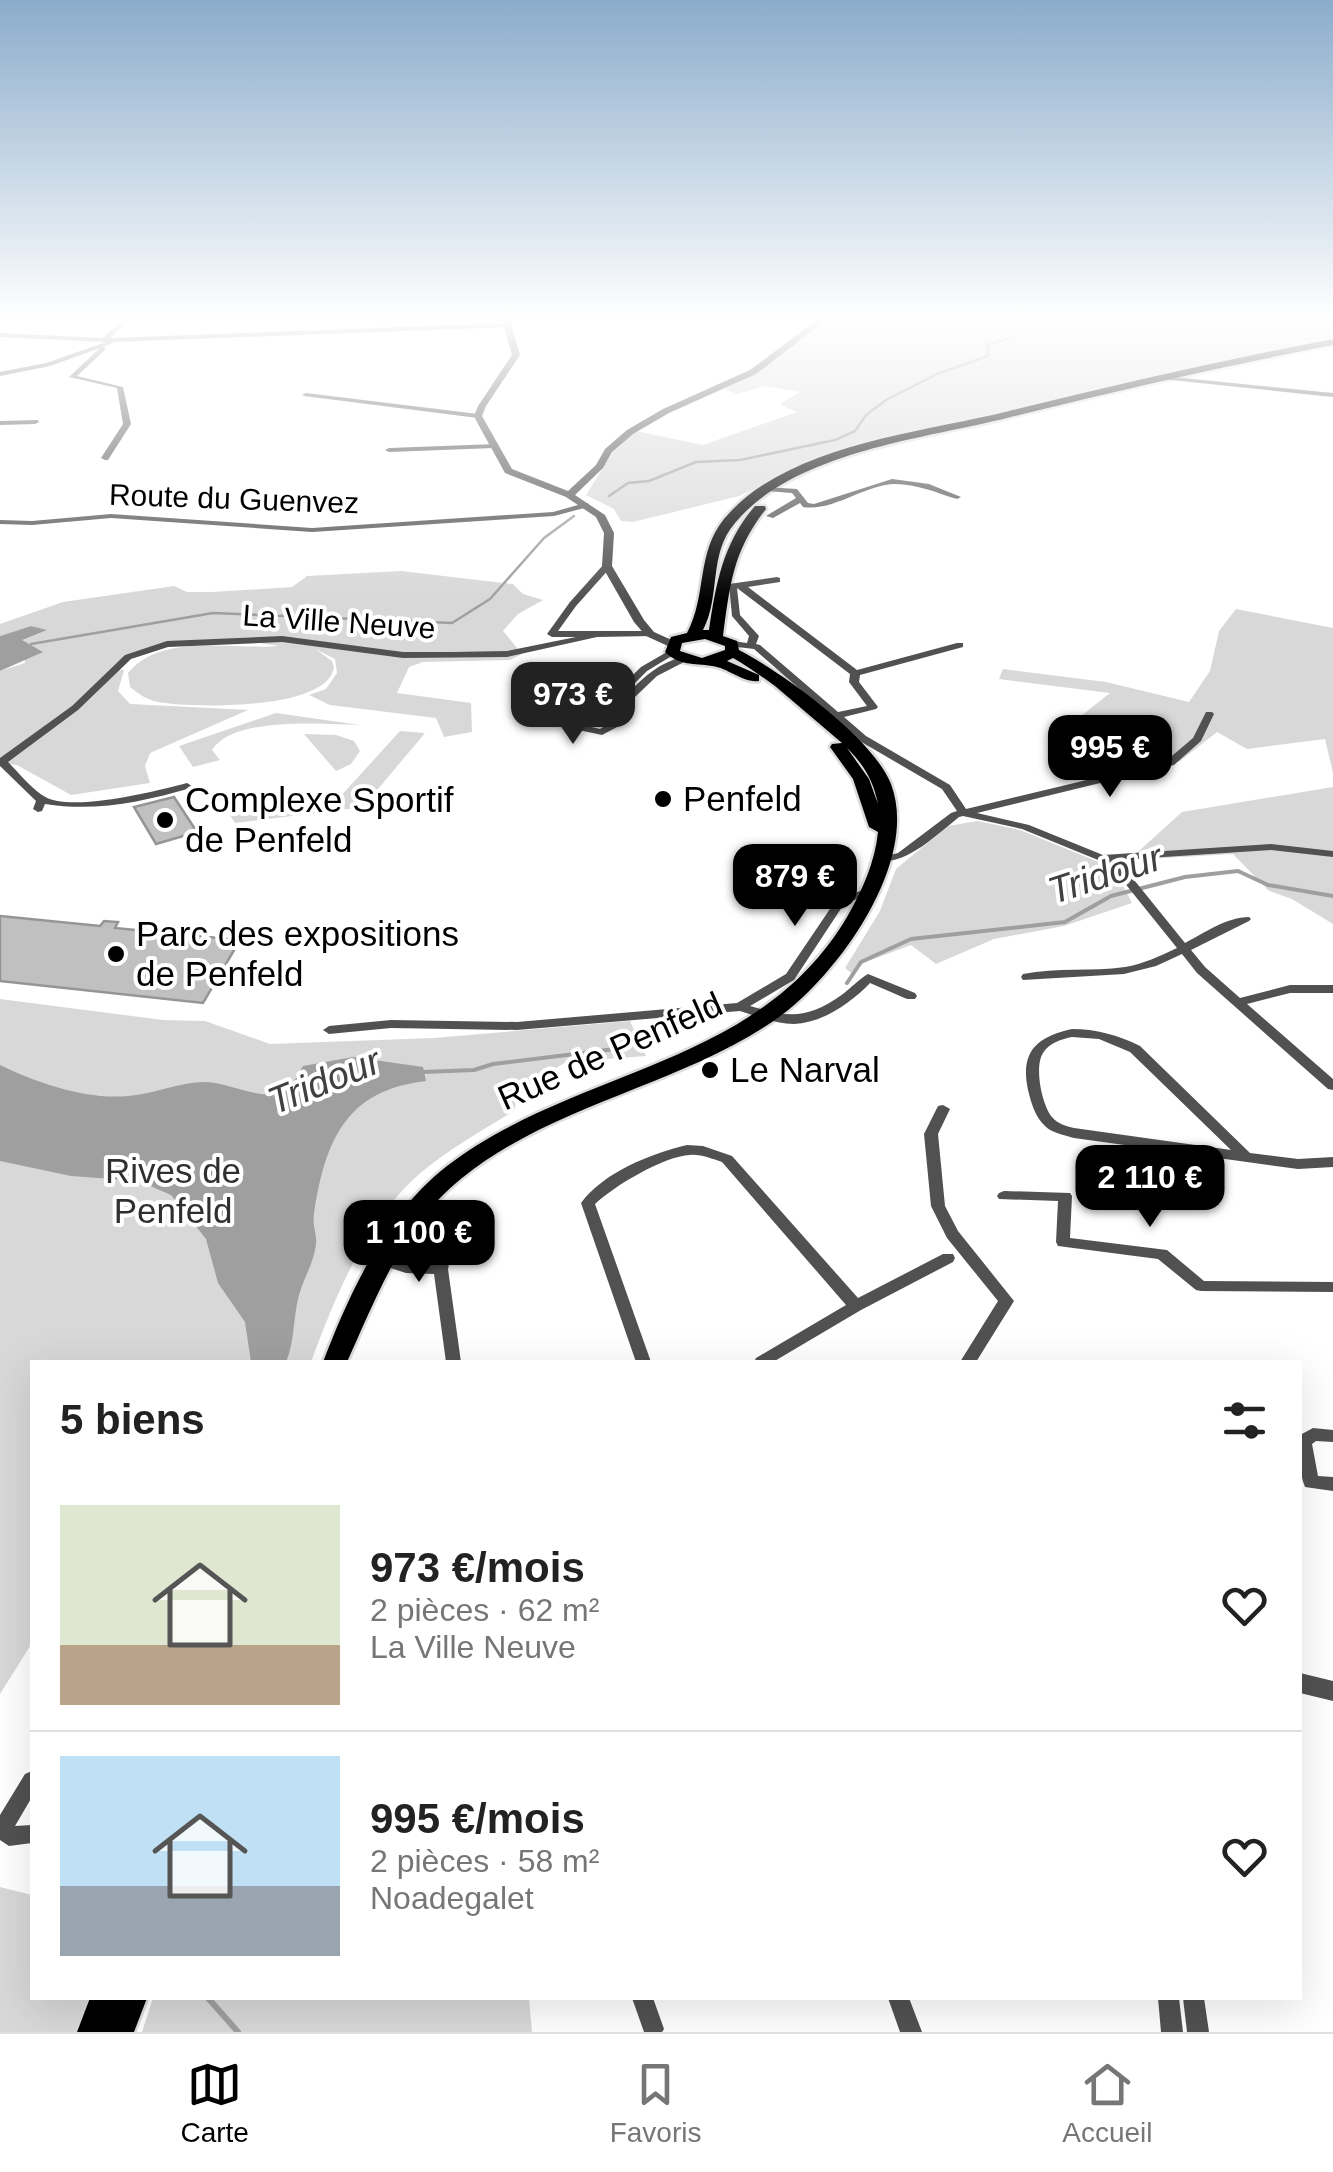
<!DOCTYPE html>
<html lang="fr">
<head>
<meta charset="utf-8">
<style>
  :root { --surface:#fff; --page:#f6f6f6; --text:#222; --muted:#767676; --line:#e0e0e0; --accent:#000 }
  body { margin:0; font-family:Arial,sans-serif; background:var(--page); color:var(--text); height:100vh; display:flex; flex-direction:column; font-size:38px; white-space:nowrap }
  * { box-sizing:border-box; margin:0 }
  p { font-size:32px; color:var(--muted) }
  .icon { flex:none; width:55px; height:55px; fill:none; stroke:currentColor; stroke-width:2; stroke-linecap:round; stroke-linejoin:round }
  .map { position:relative; flex:1; overflow:hidden }
  .sheet { position:absolute; left:30px; top:1360px; width:1272px; height:640px; display:flex; flex-direction:column; background:var(--surface); border-radius:0px; box-shadow:0 10px 40px #0002 }
  .sheet>* { flex:none }
  .price { position:absolute; translate:-50% -85px; padding:0 22px; border-radius:20px; background:var(--accent); color:#fff; font-size:32px; line-height:65px; filter:drop-shadow(0 2px 5px #0008) }
  .price::after { content:''; position:absolute; left:50%; top:60px; width:30px; height:22px; margin-left:-15px; background:inherit; clip-path:polygon(0 0,100% 0,50% 100%) }
  .price.active { background:#222; color:#fff }
  ul { padding:0; list-style:none }
  li { display:flex; align-items:center; gap:30px; height:250px; padding:0 30px }
  li+li { border-top:2px solid var(--line) }
  li span { display:grid; place-items:center; flex:none; width:280px; height:200px; border-radius:0px; color:#555 }
  li>.icon { margin-inline-start:auto }
  span .icon { width:120px; height:120px; fill:#fffc; stroke-width:1 }
  li b { font-size:42px }
  h2 { display:flex; justify-content:space-between; align-items:center; height:120px; padding:0 30px; font-size:42px }
  .tab-bar { display:flex; justify-content:space-around; align-items:center; height:140px; border-top:2px solid var(--line); background:var(--surface); font-size:28px; color:var(--muted) }
  .tab-bar a { display:grid; justify-items:center; gap:5px }
  .tab-bar .active { color:var(--accent) }
  .map>svg:first-child { display:block }
  .green { fill:#d8d8d8 }
  .water { fill:#9f9f9f }
  .lines { fill:none; stroke-linecap:round; stroke-linejoin:round }
  .stream-far2 { stroke:#9f9f9f; stroke-width:2.5 }
  .stream-far1 { stroke:#9f9f9f; stroke-width:4 }
  .stream { stroke:#9f9f9f; stroke-width:6 }
  .building { fill:#c0c0c0; stroke:#959595; stroke-width:2.5 }
  .primary-casing { stroke:#dbdbdb; stroke-width:5 }
  .minor { fill:#515151; fill-rule:evenodd }
  .tertiary { fill:#515151; fill-rule:evenodd }
  .primary { fill:#000; fill-rule:evenodd }
  .poi-dot { fill:#000; stroke:#fff; stroke-width:4 }
  .labels { text-anchor:middle; stroke-width:8; stroke-linejoin:round; paint-order:stroke }
  .far-street-label { font-size:30px; fill:#000; stroke:#fff }
  .poi-label { font-size:35px; fill:#000; stroke:#fff; text-anchor:start }
  .street-label { font-size:35px; fill:#000; stroke:#fff }
  .park-label { font-size:35px; fill:#2f2f2f; stroke:#fff }
  .water-label { font-size:38px; font-style:italic; fill:#404040; stroke:#fff }
</style>
</head>
<body>
<div class="map">
<svg width="1333" height="2032" viewBox="0 0 1333 2032">
  <rect width="100%" height="100%" fill="#fff"/>
  <!-- green -->
  <g class="green">
    <polygon points="829,317 1333,317 1333,336 920,430 813,461 739,496 633,522 621,521 614,509 586,495 616,447 636,431 703,445 797,412 780,404 800,392 765,386 737,394 724,389 759,371"/>
    <path d="M401,571L513,584L523,594L543,600L518,614L503,631L522,654L510,660L423,662L409,667L397,693L471,703L472,732L444,737L436,718L330,705L309,695L326,689L337,673L335,659L315,649L332,661L334,667C328,711 193,708 158,702C147,700 139,694 130,687L128,673C161,632 233,650 279,646C230,638 154,631 116,670H124L118,691L130,704L248,710L150,753L145,766L150,783L71,795L17,765L0,763V671L25,663L21,639L45,630L31,626L0,636V624L63,602L174,586L187,592H212L292,587L307,576Z"/>
    <polygon points="1236,609 1333,628 1333,773 1325,739 1247,749 1217,732 1179,762 1081,716 1110,693 999,679 1003,669 1106,682 1189,702 1210,671 1219,631"/>
    <path d="M276,713L360,725C323,724 234,716 212,750L220,760L193,767L179,746Z"/>
    <polygon points="400,731 425,733 363,807 235,823 220,800 248,793 272,808 339,798"/>
    <polygon points="304,734 336,735 354,741 360,751 351,764 336,771"/>
    <polygon points="1333,787 1333,924 1292,899 1269,891 1233,854 1129,860 1182,812"/>
    <polygon points="978,821 1020,830 1106,865 1116,872 1132,903 1064,926 994,939 936,964 911,945 863,963 853,974 845,968 880,911 896,869 948,826"/>
    <path d="M0,999L163,1020L205,1021L270,1044L434,1038L630,1021L646,1056L566,1062L516,1093L515,1110C485,1129 452,1147 424,1170C367,1217 336,1295 311,1362H32V1643L0,1694Z"/>
    <polygon points="0,1887 32,1895 32,1998 90,1998 77,2032 0,2032"/>
    <polygon points="153,1998 529,1998 532,2032 142,2032"/>
  </g>
  <!-- water -->
  <g class="water">
    <polygon points="31,626 47,630 22,640 43,652 0,671 0,636"/>
    <path d="M353,1057L423,1067L426,1081C345,1090 325,1142 314,1214C312,1225 317,1234 316,1244C314,1263 304,1277 299,1295C293,1317 295,1341 286,1362H251L245,1322L218,1283L206,1239L171,1195L139,1181L71,1176L0,1161V1065C37,1083 86,1100 128,1096C155,1094 178,1082 205,1082C234,1083 261,1103 289,1090L303,1066Z"/>
  </g>
  <g class="lines">
    <!-- stream-far2 -->
    <g class="stream-far2">
      <polyline points="609,496 628,483 649,481 696,462 740,460 835,440 855,431 866,415 886,400 937,374 988,356 988,345 1010,338"/>
      <polyline points="31,644 213,613 452,623 490,599 544,538 574,516"/>
    </g>
    <!-- stream-far1 -->
    <g class="stream-far1">
      <polyline points="847,983 861,962 911,939 1065,922 1111,896 1185,877 1238,871 1268,885 1333,896"/>
      <polyline points="423,1072 474,1070 493,1064 615,1049"/>
    </g>
    <!-- stream -->
    <polyline class="stream" points="208,1998 238,2032"/>
  </g>
  <!-- building -->
  <g class="building">
    <polygon points="174,797 197,832 156,844 134,807"/>
    <polygon points="0,916 100,926 104,921 118,922 115,928 240,940 203,1003 0,981"/>
  </g>
  <g class="lines">
    <defs>
      <g id="primary">
        <path d="M1333,339V345C1224,366 1115,391 1007,418C922,439 794,452 735,523C708,554 721,596 703,630H709C716,583 723,543 755,506H765L766,509C733,551 730,584 723,636L737,641L739,650C783,673 873,738 891,784C921,863 834,981 772,1022C675,1087 554,1104 462,1178C403,1225 377,1296 347,1362H323C350,1292 386,1213 447,1166C576,1067 757,1069 847,917C862,891 875,862 878,832L869,827L853,779L830,747L832,744L842,743L775,686C761,676 747,666 733,658L727,661L759,675V681C742,683 729,668 712,666C693,663 680,666 665,652L671,637L687,633C707,596 696,553 724,519C784,446 918,433 1005,412C1114,385 1223,360 1333,339ZM705,639L725,646V650L702,658L680,651L682,643ZM847,748C864,765 873,780 878,804L869,779Z"/>
        <polygon points="90,1998 147,1998 134,2032 77,2032"/>
      </g>
    </defs>
    <!-- primary casing -->
    <use href="#primary" class="primary-casing"/>
    <!-- minor -->
    <g class="minor">
      <polygon points="125,317 132,317 110,338 507,323 510,325 507,327 114,342 103,347 106,349 105,350 77,376 123,387 131,424 108,460 105,460 101,458 123,424 117,388 69,377 100,348 50,366 0,376 0,372 46,363 106,342 0,337 0,333 103,338"/>
      <polygon points="1163,376 1333,393 1333,397 1161,379 1161,377"/>
      <polygon points="306,393 478,414 482,416 478,418 304,396 302,395"/>
      <polygon points="38,420 39,422 35,424 0,425 0,421"/>
      <polygon points="497,444 498,446 494,448 389,452 385,450 389,448"/>
      <path d="M892,479L929,484L961,497L957,499C937,493 917,484 895,484C866,484 833,512 803,507L800,503L773,518L766,516L796,498L792,493L767,491H764V487L797,489L808,503L814,504Z"/>
      <polygon points="585,503 588,503 588,507 554,516 312,532 111,518 32,525 0,524 0,520 32,521 111,514 312,528 553,512"/>
      <path d="M607,563L611,566L610,568L576,606L558,631H650L655,634L653,636L597,637L507,657L403,658L282,642L168,647L131,659L78,710L8,762C19,773 29,786 42,795C68,814 156,791 187,783L192,786L191,788C142,802 95,812 45,804L42,811L38,812L33,809L36,801L0,766V758L72,706L125,655L167,641L282,636L403,652H452L507,651L576,637H552L547,634L570,602L604,564Z"/>
      <path d="M777,577L780,578V582L748,587L857,670L957,643H963V647L860,675L859,682L878,707L876,709L844,717L866,736L950,785L966,809L1166,761L1193,738L1206,712H1212L1214,714L1201,741L1174,765L977,813L1029,825L1103,855L1271,844L1333,851V857L1271,850L1118,860L1185,943C1204,933 1227,917 1249,917L1251,919L1249,921L1191,950L1205,967L1240,998L1290,985H1333V993H1290L1247,1004L1333,1079V1090L1328,1089L1197,973L1182,954L1156,966L1124,974L1023,980L1021,977L1023,974C1057,967 1091,972 1125,967C1143,964 1160,956 1177,948L1107,861L1098,860L1022,829L963,816L959,817C935,836 910,862 879,862L877,860L879,858L898,853L951,813L957,811L942,789L858,740L754,649L729,646L727,644L732,641L747,643L749,636L732,616L729,584ZM737,588L850,674L849,682L867,706L838,712L760,645L756,644L759,636L740,615Z"/>
      <path d="M672,649L677,652L675,654L647,671L606,712H609C631,691 655,660 686,657V661L657,676L616,715L622,723L621,725L602,735L574,729L572,719C578,713 588,710 596,711L641,667ZM592,716L608,718L611,722L600,729L583,725L582,720Z"/>
      <path d="M871,887L875,888L877,890L875,892L844,904L794,980L750,1006C790,1018 808,1019 843,994C851,988 859,979 868,974L915,993L917,996L915,999H907L870,983C851,1003 822,1023 794,1024C776,1024 757,1016 740,1011L517,1030L391,1028L329,1034L323,1030L329,1026L391,1020L517,1022L737,1003L786,974L836,900Z"/>
      <path d="M1072,1029C1096,1029 1118,1035 1140,1046L1250,1153L1298,1159L1333,1157V1167L1298,1169L1074,1138C1064,1135 1052,1133 1045,1126C1035,1117 1031,1102 1028,1090C1020,1052 1036,1037 1072,1029ZM1072,1037L1099,1039L1130,1052L1231,1150L1074,1128C1066,1126 1058,1124 1052,1117C1042,1105 1034,1067 1043,1053C1049,1043 1062,1039 1072,1037Z"/>
      <polygon points="943,1105 950,1109 938,1134 945,1206 958,1231 1014,1301 976,1362 960,1362 998,1301 947,1238 931,1206 924,1134 938,1106"/>
      <path d="M687,1145L703,1146L732,1156L858,1298L943,1254H953L955,1258L953,1262L861,1310L773,1362H754L756,1358L846,1305L722,1162C712,1159 701,1154 690,1155C664,1156 614,1186 595,1204L651,1362H636L581,1203C604,1172 650,1154 687,1145Z"/>
      <polygon points="1004,1191 1070,1193 1072,1196 1070,1238 1167,1250 1204,1281 1333,1282 1333,1292 1201,1291 1196,1290 1158,1259 1058,1246 1056,1242 1058,1201 999,1199 997,1196 999,1193"/>
      <polygon points="454,1205 459,1206 461,1210 448,1269 461,1362 446,1362 434,1274 406,1273 375,1263 373,1259 375,1255 380,1254 407,1263 435,1263 447,1210 449,1206"/>
      <path d="M1313,1428L1333,1430V1442L1316,1441L1312,1444L1318,1476L1333,1477V1491L1305,1487C1298,1470 1300,1452 1300,1435Z"/>
      <polygon points="32,1771 32,1797 15,1826 32,1825 32,1843 9,1846 0,1840 0,1815 25,1774"/>
      <polygon points="632,1998 653,1998 664,2029 662,2032 644,2032"/>
      <polygon points="888,1998 909,1998 922,2032 900,2032"/>
      <polygon points="1158,1998 1179,1998 1183,2032 1161,2032"/>
      <polygon points="1183,1998 1204,1998 1209,2032 1187,2032"/>
    </g>
    <!-- tertiary -->
    <g class="tertiary">
      <polygon points="501,317 509,317 520,355 486,406 482,416 512,469 568,491 596,465 605,449 627,430 663,409 750,370 821,317 830,317 756,374 669,413 633,434 612,452 603,468 575,495 605,515 614,533 612,566 644,620 654,632 676,642 676,646 668,646 646,636 634,622 602,566 604,533 596,517 566,497 505,473 478,424 474,416 478,406 512,355"/>
      <polygon points="1300,1673 1333,1681 1333,1701 1300,1693"/>
    </g>
    <!-- primary -->
    <use href="#primary" class="primary"/>
  </g>
  <!-- sky -->
  <linearGradient id="sky" x2="0" y2="1"><stop stop-color="#8baccb"/><stop offset="0.53" stop-color="#fff"/><stop offset="1" stop-color="#fff" stop-opacity="0"/></linearGradient>
  <rect width="1333" height="601" fill="url(#sky)"/>
  <!-- markers -->
  <g class="poi-dot">
    <circle cx="663" cy="799" r="10"/>
    <circle cx="165" cy="820" r="10"/>
    <circle cx="116" cy="954" r="10"/>
    <circle cx="710" cy="1070" r="10"/>
  </g>
  <g class="labels">
    <!-- far-street labels -->
    <g class="far-street-label">
      <text transform="translate(234 499) rotate(2)" y="10">Route du Guenvez</text>
      <text transform="translate(339 622) rotate(4)" y="10">La Ville Neuve</text>
    </g>
    <!-- poi labels -->
    <g class="poi-label">
      <text x="683" y="811">Penfeld</text>
      <text x="185" y="812">Complexe Sportif<tspan x="185" dy="40">de Penfeld</tspan></text>
      <text x="136" y="946">Parc des expositions<tspan x="136" dy="40">de Penfeld</tspan></text>
      <text x="730" y="1082">Le Narval</text>
    </g>
    <!-- street labels -->
    <g class="street-label">
      <text transform="translate(610 1051) rotate(-24)" y="12">Rue de Penfeld</text>
    </g>
    <!-- park labels -->
    <g class="park-label">
      <text x="173" y="1183">Rives de<tspan x="173" dy="40">Penfeld</tspan></text>
    </g>
    <!-- water labels -->
    <g class="water-label">
      <text transform="translate(1105 874) rotate(-18)" y="13">Tridour</text>
      <text transform="translate(324 1081) rotate(-22)" y="13">Tridour</text>
    </g>
  </g>
</svg>
<b class="price active" style="left:573px;top:747px">973 €</b>
<b class="price" style="left:1110px;top:800px">995 €</b>
<b class="price" style="left:795px;top:929px">879 €</b>
<b class="price" style="left:1150px;top:1230px">2 110 €</b>
<b class="price" style="left:419px;top:1285px">1 100 €</b>
<section class="sheet">
<h2>5 biens<svg class="icon" aria-label="filters" viewBox="0 0 24 24"><path d="M4 7h16M4 17h16"/><circle cx="9" cy="7" r="2"/><circle cx="15" cy="17" r="2"/></svg></h2>
<ul>
<li><span style="background:linear-gradient(#dfe7d0 70%,#b9a48a 0)"><svg class="icon" aria-label="home" viewBox="0 0 24 24"><path d="M3 11l9-7 9 7M6 9v11h12V9"/></svg></span><div><b>973 €/mois</b><p>2 pièces · 62 m²</p><p>La Ville Neuve</p></div><svg class="icon" aria-label="heart" viewBox="0 0 24 24"><path d="M12 20l-8-8c-3-5 5-10 8-4 3-6 11-1 8 4z"/></svg></li>
<li><span style="background:linear-gradient(#bfe0f5 65%,#9aa5b1 0)"><svg class="icon" aria-label="home" viewBox="0 0 24 24"><path d="M3 11l9-7 9 7M6 9v11h12V9"/></svg></span><div><b>995 €/mois</b><p>2 pièces · 58 m²</p><p>Noadegalet</p></div><svg class="icon" aria-label="heart" viewBox="0 0 24 24"><path d="M12 20l-8-8c-3-5 5-10 8-4 3-6 11-1 8 4z"/></svg></li>
</ul>
</section>
</div>
<nav class="tab-bar">
<a class="active"><svg class="icon" aria-label="map" viewBox="0 0 24 24"><path d="M3 6l6-2 6 2 6-2v14l-6 2-6-2-6 2zM9 4v14M15 6v14"/></svg>Carte</a>
<a><svg class="icon" aria-label="saved" viewBox="0 0 24 24"><path d="M7 4h10v16l-5-4-5 4z"/></svg>Favoris</a>
<a><svg class="icon" aria-label="home" viewBox="0 0 24 24"><path d="M3 11l9-7 9 7M6 9v11h12V9"/></svg>Accueil</a>
</nav>
</body>
</html>
